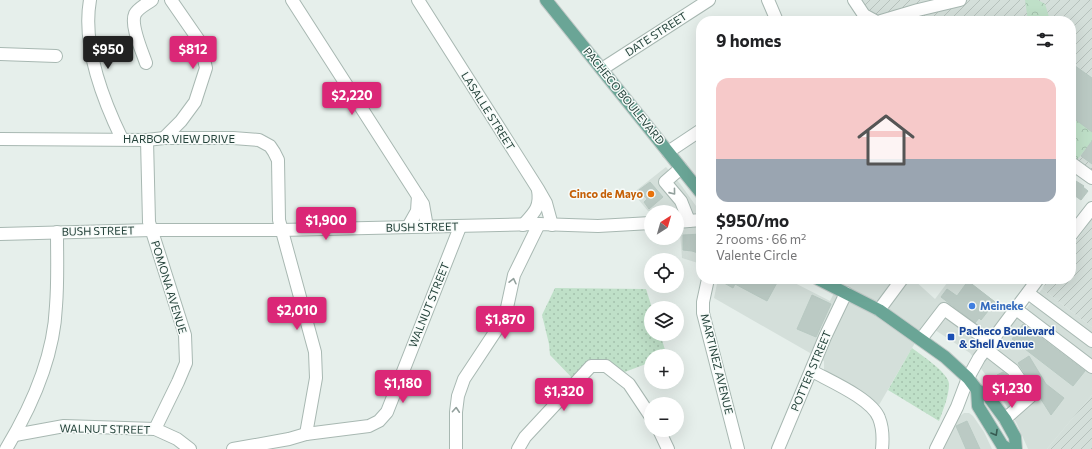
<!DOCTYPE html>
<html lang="en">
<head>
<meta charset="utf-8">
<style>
  :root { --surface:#fff; --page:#f6f6f6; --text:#202124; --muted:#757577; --accent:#db2777 }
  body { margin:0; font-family:Commissioner,sans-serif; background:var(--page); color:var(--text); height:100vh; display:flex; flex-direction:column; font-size:15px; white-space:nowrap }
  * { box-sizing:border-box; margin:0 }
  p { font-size:13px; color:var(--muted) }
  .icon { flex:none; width:22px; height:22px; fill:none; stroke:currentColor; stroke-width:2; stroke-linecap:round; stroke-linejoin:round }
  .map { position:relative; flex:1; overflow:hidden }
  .details { position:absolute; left:696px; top:16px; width:380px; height:268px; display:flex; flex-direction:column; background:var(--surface); border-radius:16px; box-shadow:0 4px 16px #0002 }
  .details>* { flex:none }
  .needle { width:26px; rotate:37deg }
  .buttons { position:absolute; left:644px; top:205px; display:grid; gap:8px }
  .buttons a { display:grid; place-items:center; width:40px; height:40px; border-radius:50%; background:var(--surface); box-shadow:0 4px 16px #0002; font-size:20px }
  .price { position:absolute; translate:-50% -34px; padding:0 9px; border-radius:4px; background:var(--accent); color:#fff; font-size:13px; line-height:26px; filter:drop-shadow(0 1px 2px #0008) }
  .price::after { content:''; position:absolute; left:50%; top:24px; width:12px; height:9px; margin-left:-6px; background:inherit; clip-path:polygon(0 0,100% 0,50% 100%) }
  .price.selected { background:#222; color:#fff }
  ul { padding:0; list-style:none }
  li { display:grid; align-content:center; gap:8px; height:212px; padding:0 20px }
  li span { display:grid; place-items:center; height:124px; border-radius:12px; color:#555 }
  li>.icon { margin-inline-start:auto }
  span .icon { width:72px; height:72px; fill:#fffc; stroke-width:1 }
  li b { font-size:17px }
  h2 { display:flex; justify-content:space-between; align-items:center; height:48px; padding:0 20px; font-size:17px }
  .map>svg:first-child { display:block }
  .built { fill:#d4dfda }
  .industrial { fill:url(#industrial-furrows) }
  .green { fill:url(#green-dots) }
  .forest { fill:url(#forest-crowns) }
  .building { fill:#bbcac4; stroke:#b8c9c2 }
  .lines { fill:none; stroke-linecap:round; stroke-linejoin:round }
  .minor-casing { stroke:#a8b8b2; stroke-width:14 }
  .major-casing { stroke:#c2cac8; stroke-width:14 }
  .minor { stroke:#fff; stroke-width:12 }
  .major { stroke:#6aa596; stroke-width:12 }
  .oneway { stroke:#92a09c }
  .oneway2 { stroke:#365b51 }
  .food-dot { fill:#e8710a; stroke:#f7fbf9; stroke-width:1.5 }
  .shop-dot { fill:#3f7fe0; stroke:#f7fbf9; stroke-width:1.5 }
  .transit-dot { fill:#1a4fb4; stroke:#f7fbf9; stroke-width:1.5 }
  .labels { text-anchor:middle; stroke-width:3; stroke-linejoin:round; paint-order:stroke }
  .street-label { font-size:11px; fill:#24423a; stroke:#f7fbf9 }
  .food-label { font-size:11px; font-weight:bold; fill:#c56008; stroke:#f7fbf9; text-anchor:end }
  .shop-label { font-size:11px; font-weight:bold; fill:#366cbe; stroke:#f7fbf9; text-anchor:start }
  .transit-label { font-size:11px; font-weight:bold; fill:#164399; stroke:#f7fbf9; text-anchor:start }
</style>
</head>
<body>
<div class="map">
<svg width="1092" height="449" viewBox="0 0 1092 449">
  <defs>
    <pattern id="industrial-furrows" width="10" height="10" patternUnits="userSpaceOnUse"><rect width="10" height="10" fill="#d4dfda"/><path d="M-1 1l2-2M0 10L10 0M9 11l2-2" fill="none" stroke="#b6c1bc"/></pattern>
    <pattern id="green-dots" width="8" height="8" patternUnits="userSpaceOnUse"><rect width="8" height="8" fill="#bfe0c8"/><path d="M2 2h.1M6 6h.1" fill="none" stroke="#a4c1ad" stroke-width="1.8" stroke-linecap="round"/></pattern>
    <pattern id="forest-crowns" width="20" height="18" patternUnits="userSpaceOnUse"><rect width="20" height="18" fill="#bfe0c8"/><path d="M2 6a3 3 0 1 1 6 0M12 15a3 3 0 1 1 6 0" fill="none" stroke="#a4c1ad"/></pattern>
  </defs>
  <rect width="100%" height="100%" fill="#e6efeb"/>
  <!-- built -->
  <g class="built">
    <polygon points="666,167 681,185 701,213 701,264 682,258 680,232 677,209 648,211 633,193"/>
    <polygon points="718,279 787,279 830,301 841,279 913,279 935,299 950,279 965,279 1018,319 1042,289 1092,327 1092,395 1047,449 1028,449 1017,424 1000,395 970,353 926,324 879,405 824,371 824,361 714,298"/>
    <polygon points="964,413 969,413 973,416 984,432 992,449 943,449 955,423 959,417"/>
  </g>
  <!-- industrial -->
  <g class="industrial">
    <polygon points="849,0 1092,0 1092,171 1071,156 1071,21 863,21"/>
    <polygon points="1092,219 1092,327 1042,289 1049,279 1071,279 1071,248"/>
    <polygon points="1092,395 1092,449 1047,449 1071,420"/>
  </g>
  <!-- green -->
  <g class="green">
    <polygon points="555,288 646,289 652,308 651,308 651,334 660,334 667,356 651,356 651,362 617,375 592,366 576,382 550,355 549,344 542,315"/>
    <path d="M912,348C921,355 949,373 949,384C949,396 943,410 939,421L888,390Z"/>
  </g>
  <!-- forest -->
  <g class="forest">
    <polygon points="1025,0 1038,0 1045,4 1049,17 1045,21 1028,21"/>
    <polygon points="1071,116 1092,132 1092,141 1077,160 1071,156"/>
  </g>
  <!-- building -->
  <g class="building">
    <polygon points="1071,63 1092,78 1092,132 1071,116"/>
    <polygon points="1092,141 1092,164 1081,156"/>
    <polygon points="1071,178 1084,186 1083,187 1088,191 1081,200 1071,193"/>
    <polygon points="650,182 663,197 649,209 644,202 647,199 639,190"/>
    <polygon points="701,234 701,254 692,251 683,250 683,235"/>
    <polygon points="717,279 779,279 767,301 735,284 733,288"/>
    <polygon points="968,281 995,302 981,320 979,318 975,323 941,297 947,289 957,296"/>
    <polygon points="812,295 831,304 816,337 797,329"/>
    <polygon points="1023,324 1085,371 1073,386 1012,339"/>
    <polygon points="1029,356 1046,384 1064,398 1051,415 1018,363"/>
    <polygon points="1003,372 1007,375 1021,395 1015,400 997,375"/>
    <polygon points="967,421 980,449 966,449 956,426"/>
  </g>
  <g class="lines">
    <defs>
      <g id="minor">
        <path d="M90,0C82,45 103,100 122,139"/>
        <polyline points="292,0 423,204 427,227"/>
        <polyline points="418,0 538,189 546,203 552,225"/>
        <polyline points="768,0 777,21"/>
        <polyline points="854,0 864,15 875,21"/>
        <polyline points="881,21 918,10 960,0"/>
        <polyline points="0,54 56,56"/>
        <path d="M146,63C142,51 130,25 135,14C138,8 147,4 152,0"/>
        <polyline points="602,69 709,0"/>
        <polyline points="164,138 181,121 195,102 206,68 200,42 171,0"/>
        <polyline points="0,139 147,140 164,138 233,138 259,140 270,146 274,152 278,160 279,220 315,352 316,378 306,434"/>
        <polyline points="147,140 149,222 185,335 186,363 178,382 155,429"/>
        <polyline points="668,152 701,130"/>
        <polyline points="1071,163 1092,178"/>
        <polyline points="681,168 665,182 681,201 689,221"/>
        <polyline points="677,222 701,220"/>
        <path d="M523,225C534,213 541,207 538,190"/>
        <polyline points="408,227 417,211 418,196"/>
        <polyline points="0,234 152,230 281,230 539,224 598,226 651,223"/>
        <polyline points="1071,235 1092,208"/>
        <polyline points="708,279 703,302 703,313 738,449"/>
        <polyline points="1028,293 1092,341"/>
        <polyline points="1016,309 1092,367"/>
        <polyline points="879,310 902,279"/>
        <polyline points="921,339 944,309 991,343"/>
        <polyline points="986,349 1013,370 1031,396 1005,419"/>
        <path d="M812,371C830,381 872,399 879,418C883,428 883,439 882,449"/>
        <polyline points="659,430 668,449"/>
        <polyline points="15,435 64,426 155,429 177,439 190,449"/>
        <path d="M6,449C32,406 54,356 56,306C58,281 57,257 57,232"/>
        <polyline points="233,449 289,439 306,434 369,426 379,421 387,412 460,227"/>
        <polyline points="456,449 456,412 458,396 464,379 505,317 514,275 539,224"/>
        <polyline points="518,449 525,437 591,366 606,366 629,384 651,417"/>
        <polyline points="778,449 825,337 846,293"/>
        <polyline points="936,449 957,407 968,378 979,358 1038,279"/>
      </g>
      <g id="major">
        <polyline points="546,0 701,193"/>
        <polyline points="818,279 879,310 945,357 968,378 977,390 988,396 1005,419 1015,437 1016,449"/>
        <polyline points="977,390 978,406 1002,445 1008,449"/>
      </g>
    </defs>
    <!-- minor casing -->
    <use href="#minor" class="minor-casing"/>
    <!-- major casing -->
    <use href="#major" class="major-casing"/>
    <!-- minor -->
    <use href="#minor" class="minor"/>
    <!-- major -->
    <use href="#major" class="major"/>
  </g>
  <!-- one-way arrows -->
  <defs><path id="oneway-chevron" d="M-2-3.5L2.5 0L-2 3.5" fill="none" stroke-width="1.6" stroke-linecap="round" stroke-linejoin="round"/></defs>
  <g class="oneway">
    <use href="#oneway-chevron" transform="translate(673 192) rotate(51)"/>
    <use href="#oneway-chevron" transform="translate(513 281) rotate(-77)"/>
    <use href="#oneway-chevron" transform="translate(456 410) rotate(-86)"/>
  </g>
  <use class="oneway2" href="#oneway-chevron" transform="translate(995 433) rotate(60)"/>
  <!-- markers -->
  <circle class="food-dot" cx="651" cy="194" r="4"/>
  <circle class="shop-dot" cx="972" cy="306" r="4"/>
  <rect class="transit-dot" x="947" y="333" width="8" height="8" rx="2"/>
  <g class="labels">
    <!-- street labels -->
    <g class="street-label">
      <text transform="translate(656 34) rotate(-33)" y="4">DATE STREET</text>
      <text transform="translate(624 96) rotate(51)" y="4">PACHECO BOULEVARD</text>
      <text transform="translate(488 111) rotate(58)" y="4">LASALLE STREET</text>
      <text x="179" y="143">HARBOR VIEW DRIVE</text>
      <text transform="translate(422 227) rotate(-1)" y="4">BUSH STREET</text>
      <text transform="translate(98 231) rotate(-1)" y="4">BUSH STREET</text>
      <text transform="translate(169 287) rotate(73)" y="4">POMONA AVENUE</text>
      <text transform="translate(429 305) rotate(-68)" y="4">WALNUT STREET</text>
      <text transform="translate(717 364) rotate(76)" y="4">MARTINEZ AVENUE</text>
      <text transform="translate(811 371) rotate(-67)" y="4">POTTER STREET</text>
      <text transform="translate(105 429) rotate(1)" y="4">WALNUT STREET</text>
    </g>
    <!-- food labels -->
    <g class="food-label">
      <text x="643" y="198">Cinco de Mayo</text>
    </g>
    <!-- shop labels -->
    <g class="shop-label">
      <text x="980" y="310">Meineke</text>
    </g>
    <!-- transit labels -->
    <g class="transit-label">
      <text x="959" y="335">Pacheco Boulevard<tspan x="959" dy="13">&amp; Shell Avenue</tspan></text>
    </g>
  </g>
</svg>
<div class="buttons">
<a><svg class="needle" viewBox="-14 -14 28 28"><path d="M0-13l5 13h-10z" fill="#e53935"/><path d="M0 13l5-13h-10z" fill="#757577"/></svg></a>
<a><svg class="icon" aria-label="locate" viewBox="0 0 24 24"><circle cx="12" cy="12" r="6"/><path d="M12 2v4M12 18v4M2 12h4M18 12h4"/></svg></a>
<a><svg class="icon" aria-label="layers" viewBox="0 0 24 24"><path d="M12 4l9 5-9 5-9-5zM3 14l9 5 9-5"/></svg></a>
<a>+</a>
<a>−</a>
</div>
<b class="price selected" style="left:108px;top:70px">$950</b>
<b class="price" style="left:193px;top:70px">$812</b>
<b class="price" style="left:352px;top:116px">$2,220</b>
<b class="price" style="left:326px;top:241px">$1,900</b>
<b class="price" style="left:297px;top:331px">$2,010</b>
<b class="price" style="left:505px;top:340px">$1,870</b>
<b class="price" style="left:403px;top:404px">$1,180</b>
<b class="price" style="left:1012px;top:409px">$1,230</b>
<b class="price" style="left:564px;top:412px">$1,320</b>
<section class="details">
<h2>9 homes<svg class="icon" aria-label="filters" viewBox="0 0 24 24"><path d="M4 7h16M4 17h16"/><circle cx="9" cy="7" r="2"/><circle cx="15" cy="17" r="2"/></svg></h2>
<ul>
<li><span style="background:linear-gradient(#f6c9c9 65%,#9aa5b1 0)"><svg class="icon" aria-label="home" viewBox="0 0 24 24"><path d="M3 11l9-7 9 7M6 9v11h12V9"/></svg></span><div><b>$950/mo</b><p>2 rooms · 66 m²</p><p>Valente Circle</p></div></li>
</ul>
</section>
</div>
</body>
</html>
